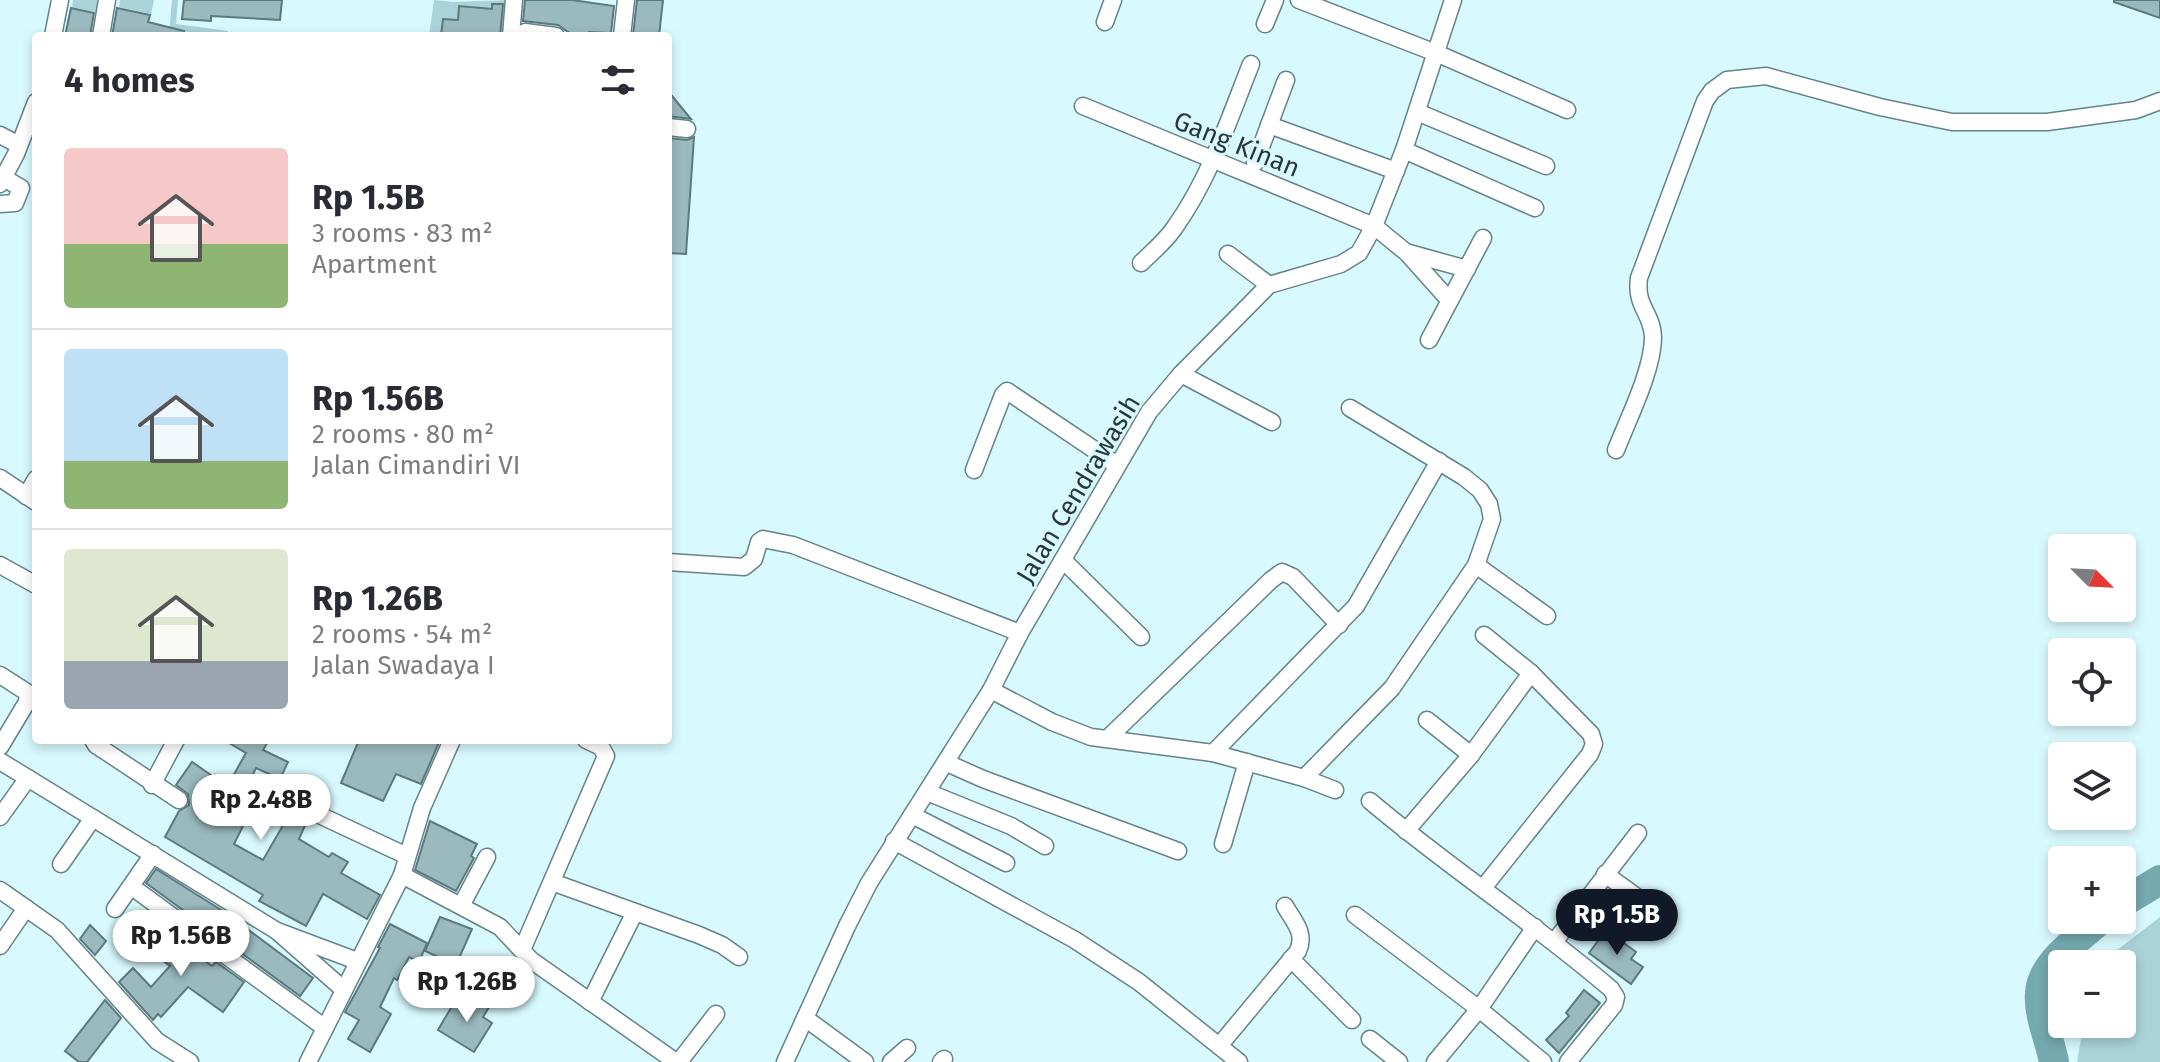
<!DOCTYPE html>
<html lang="en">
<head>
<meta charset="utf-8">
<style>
  :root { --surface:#fff; --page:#f7f7f7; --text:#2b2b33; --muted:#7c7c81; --line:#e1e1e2; --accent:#111827 }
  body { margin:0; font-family:"Fira Sans",sans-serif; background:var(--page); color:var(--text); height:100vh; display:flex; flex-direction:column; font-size:30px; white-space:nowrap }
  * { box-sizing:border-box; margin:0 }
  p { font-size:26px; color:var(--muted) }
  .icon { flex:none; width:44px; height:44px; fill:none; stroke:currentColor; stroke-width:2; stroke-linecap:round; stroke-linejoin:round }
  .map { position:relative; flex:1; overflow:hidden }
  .details { position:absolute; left:32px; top:32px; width:640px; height:712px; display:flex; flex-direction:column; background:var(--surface); border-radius:8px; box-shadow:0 4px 12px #0003 }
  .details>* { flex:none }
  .needle { width:52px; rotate:114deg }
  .controls { position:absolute; left:2048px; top:534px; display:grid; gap:16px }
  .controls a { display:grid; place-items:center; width:88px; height:88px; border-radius:8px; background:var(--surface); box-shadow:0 4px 12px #0003; font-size:40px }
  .price { position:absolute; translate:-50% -68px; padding:0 18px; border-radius:28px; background:#fff; color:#222; font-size:26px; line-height:52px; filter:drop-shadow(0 2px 4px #0008) }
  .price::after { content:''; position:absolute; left:50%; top:48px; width:24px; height:18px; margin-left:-12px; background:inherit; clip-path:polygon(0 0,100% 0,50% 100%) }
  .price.on { background:var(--accent); color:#fff }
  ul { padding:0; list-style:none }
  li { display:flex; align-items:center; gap:24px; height:200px; padding:0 32px }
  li+li { border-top:2px solid var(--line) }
  li span { display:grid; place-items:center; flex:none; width:224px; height:160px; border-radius:8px; color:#555 }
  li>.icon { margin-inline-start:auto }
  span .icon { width:96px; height:96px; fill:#fffc; stroke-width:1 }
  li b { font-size:34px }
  h2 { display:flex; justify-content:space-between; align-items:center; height:96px; padding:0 32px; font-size:34px }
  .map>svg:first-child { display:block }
  .green { fill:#aad3d9 }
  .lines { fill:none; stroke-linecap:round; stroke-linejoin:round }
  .river { stroke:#75a9b0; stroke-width:30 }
  .building { fill:#9ababe; stroke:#5c7a7e; stroke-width:2 }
  .minor-casing { stroke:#658388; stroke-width:19 }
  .minor { stroke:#fff; stroke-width:16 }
  .labels { text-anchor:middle; stroke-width:6; stroke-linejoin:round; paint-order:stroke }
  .street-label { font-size:26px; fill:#2a3739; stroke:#d8f9fe }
</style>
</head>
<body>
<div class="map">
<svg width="2160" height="1062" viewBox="0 0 2160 1062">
  <rect width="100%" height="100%" fill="#d8f9fe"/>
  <!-- green -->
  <g class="green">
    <polygon points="73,0 102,0 104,14 72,7"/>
    <polygon points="120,0 154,0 151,14 119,7"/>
    <polygon points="172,0 178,0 176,24 228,31 227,36 169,36"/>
    <polygon points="434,0 453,2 513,0 509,36 429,36"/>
    <polygon points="2160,917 2160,1062 2077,1062 2082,1034 2081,1024 2122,1024 2122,964 2099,964"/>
  </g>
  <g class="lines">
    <!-- river -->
    <g class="river">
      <polyline points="2122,903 2160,880"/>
      <path d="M2054,1062C2050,1040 2038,1015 2040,993C2041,963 2079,939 2100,920"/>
    </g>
  </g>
  <!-- building -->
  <g class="building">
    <polygon points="184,0 282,0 280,20 211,16 211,21 182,19"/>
    <polygon points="525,0 572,0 614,6 611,33 589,32 588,36 571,34 558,25 523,21"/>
    <polygon points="637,0 663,0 659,36 633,35"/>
    <polygon points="2114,0 2160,0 2160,18 2114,2"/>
    <polygon points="492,4 503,4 500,36 441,36 443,19 458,20 459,6 492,9"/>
    <polygon points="71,8 94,13 90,36 65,36"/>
    <polygon points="117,8 150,15 148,22 184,31 183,36 112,36"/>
    <polygon points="668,91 681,107 691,119 668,116"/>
    <polygon points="694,137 686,254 668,253 670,138 687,140"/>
    <polygon points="224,740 269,740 263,750 288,762 280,779 256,768 245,790 258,796 234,844 263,860 286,820 293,817 306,823 299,839 329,857 332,853 348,862 341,873 380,895 367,919 323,894 306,926 259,901 263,895 165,837 179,811 189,805 188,794 176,785 192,762 214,777 215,775 229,783 246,753"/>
    <polygon points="359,740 440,740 421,784 396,774 383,801 341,783"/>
    <polygon points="430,821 477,844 471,856 474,858 456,891 415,870"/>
    <polygon points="156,869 226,913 313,978 300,996 146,883"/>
    <polygon points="440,917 472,929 456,965 425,951"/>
    <polygon points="390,924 427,943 419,962 409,957 397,980 394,978 380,1007 391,1014 370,1052 348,1039 359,1020 345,1012 380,948 378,947"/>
    <polygon points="90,925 106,941 95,955 80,939"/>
    <polygon points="167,926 188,942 185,946 212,966 216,962 244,982 223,1012 188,987 161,1017 158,1014 153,1020 119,982 133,968 151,987 170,966 149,950"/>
    <polygon points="1606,930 1636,952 1631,959 1643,967 1631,984 1589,953"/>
    <polygon points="1584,990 1600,1003 1559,1053 1546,1040 1569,1016 1566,1013"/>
    <polygon points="475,999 489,1007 483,1017 492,1023 474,1052 438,1030 455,1001 469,1009"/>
    <polygon points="105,1000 121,1018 87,1062 79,1062 65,1051"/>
  </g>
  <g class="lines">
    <defs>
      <g id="minor">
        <polyline points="1299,0 1436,53 1567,110"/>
        <polyline points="1105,22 1113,0"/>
        <polyline points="1265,24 1275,0"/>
        <polyline points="525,32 556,36"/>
        <polyline points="53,36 60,0"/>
        <polyline points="101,36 107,0"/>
        <polyline points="511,36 514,0"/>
        <polyline points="622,36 626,0"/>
        <polyline points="1083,106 1374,226 1407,253 1449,300"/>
        <polyline points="1417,112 1546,166"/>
        <polyline points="1269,125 1396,171"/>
        <polyline points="668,127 687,129"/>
        <polyline points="0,135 19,145"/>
        <polyline points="1404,150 1535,208"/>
        <polyline points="1255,163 1286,80"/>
        <polyline points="0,184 16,154 36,102"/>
        <polyline points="0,204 15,203 21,188 4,178"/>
        <polyline points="1409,253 1467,269"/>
        <polyline points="1228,254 1269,285"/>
        <path d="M1141,263C1152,252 1166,241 1175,227C1210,178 1229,119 1251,64"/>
        <polyline points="1429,340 1483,238"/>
        <polyline points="1181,374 1272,422"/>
        <path d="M1616,450C1628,419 1653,370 1653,337C1652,312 1635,307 1639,278L1705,101L1712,91L1727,80L1766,76L1880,107L1952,122H2047L2136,110L2160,101"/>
        <polyline points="974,470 1003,395 1007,391 1117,465"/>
        <polyline points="0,478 36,502"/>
        <polyline points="26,496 36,479"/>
        <polyline points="1063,560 1141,637"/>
        <polyline points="668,562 744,567 754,559 759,542 763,539 793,545 1020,633"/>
        <polyline points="0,565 36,585"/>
        <polyline points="1476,565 1547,616"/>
        <polyline points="0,675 28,693 27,702 0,747"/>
        <polyline points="991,690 1052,722 1091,737 1213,753 1304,778 1335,790"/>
        <polyline points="1427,720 1471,755"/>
        <polyline points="1108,738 1271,580 1282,572 1293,577 1339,625"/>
        <polyline points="93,740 96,745 179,800"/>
        <polyline points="1213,753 1356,606 1439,461"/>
        <polyline points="0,761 277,931"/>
        <polyline points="947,763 983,779 1178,851"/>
        <polyline points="1304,778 1392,688 1476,565 1492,519 1489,504 1480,490 1464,477 1350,408"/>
        <polyline points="152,785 176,740"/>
        <polyline points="927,792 1011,826 1045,846"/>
        <path d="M1370,801C1448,867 1533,922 1611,989L1616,997L1614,1005L1568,1062"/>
        <polyline points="912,815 1006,863"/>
        <polyline points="271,816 290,806 298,805 407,856"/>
        <polyline points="0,817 28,778"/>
        <polyline points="1406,831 1471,755 1531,673"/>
        <polyline points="894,841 1075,940 1139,982 1239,1062"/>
        <polyline points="1223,844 1247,762"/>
        <polyline points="61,864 93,818"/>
        <polyline points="1605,874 1663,916"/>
        <polyline points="402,875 500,927 531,960 676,1062"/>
        <polyline points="552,882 699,935 722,945 739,957"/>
        <polyline points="1483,888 1590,754 1594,744 1591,734 1531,673 1484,635"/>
        <polyline points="0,890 57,930 157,1041 190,1062"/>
        <polyline points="139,892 325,1028"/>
        <polyline points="461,906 487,857"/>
        <polyline points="115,909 153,854"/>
        <polyline points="1355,915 1479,1009 1543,1062"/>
        <polyline points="1555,941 1638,833"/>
        <polyline points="0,946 26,908"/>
        <polyline points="522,950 606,756 601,747 586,740"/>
        <polyline points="1291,959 1352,1020"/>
        <polyline points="343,989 277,931 357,961"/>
        <polyline points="590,1002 635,912"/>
        <polyline points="805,1018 865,1062"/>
        <polyline points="1370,1039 1399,1062"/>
        <path d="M1219,1046L1298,951C1306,933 1294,922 1285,906"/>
        <polyline points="308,1062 402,875 422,808 452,740"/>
        <polyline points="679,1062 716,1014"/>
        <polyline points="785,1062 847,926 869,883 991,690 1020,633 1149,412 1181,374 1269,285 1341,264 1359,253 1374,226 1404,150 1453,0"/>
        <polyline points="891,1062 907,1048"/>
        <polyline points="941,1062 944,1059"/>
        <polyline points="1435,1062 1479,1009 1535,927"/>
      </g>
    </defs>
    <!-- minor casing -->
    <use href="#minor" class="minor-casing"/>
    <!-- minor -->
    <use href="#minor" class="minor"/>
  </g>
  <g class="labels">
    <!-- street labels -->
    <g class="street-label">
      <text transform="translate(1237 144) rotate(22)" y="9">Gang Kinan</text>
      <text transform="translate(1078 489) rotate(-59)" y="9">Jalan Cendrawasih</text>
    </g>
  </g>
</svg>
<div class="controls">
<a><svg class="needle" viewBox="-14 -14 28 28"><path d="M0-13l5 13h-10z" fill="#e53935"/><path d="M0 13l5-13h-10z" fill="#7c7c81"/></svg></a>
<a><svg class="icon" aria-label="locate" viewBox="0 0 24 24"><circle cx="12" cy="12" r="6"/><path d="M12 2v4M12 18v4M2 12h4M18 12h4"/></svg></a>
<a><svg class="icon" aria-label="layers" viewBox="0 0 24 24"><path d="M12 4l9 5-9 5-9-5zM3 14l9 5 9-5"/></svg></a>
<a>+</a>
<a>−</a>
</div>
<b class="price" style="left:261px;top:842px">Rp 2.48B</b>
<b class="price on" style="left:1617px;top:957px">Rp 1.5B</b>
<b class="price" style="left:181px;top:978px">Rp 1.56B</b>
<b class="price" style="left:467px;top:1024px">Rp 1.26B</b>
<section class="details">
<h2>4 homes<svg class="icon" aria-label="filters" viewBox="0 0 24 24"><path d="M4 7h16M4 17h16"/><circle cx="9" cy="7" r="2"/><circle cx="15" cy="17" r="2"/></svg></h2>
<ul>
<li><span style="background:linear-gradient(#f6c9c9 60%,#8fb573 0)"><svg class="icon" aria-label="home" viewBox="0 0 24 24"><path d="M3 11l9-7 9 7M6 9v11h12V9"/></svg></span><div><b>Rp 1.5B</b><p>3 rooms · 83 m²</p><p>Apartment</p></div></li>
<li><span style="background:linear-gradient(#bfe0f5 70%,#8fb573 0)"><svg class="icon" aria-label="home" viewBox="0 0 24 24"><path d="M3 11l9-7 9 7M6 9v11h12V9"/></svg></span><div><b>Rp 1.56B</b><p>2 rooms · 80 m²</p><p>Jalan Cimandiri VI</p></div></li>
<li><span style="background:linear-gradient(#dfe7d0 70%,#9aa5b1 0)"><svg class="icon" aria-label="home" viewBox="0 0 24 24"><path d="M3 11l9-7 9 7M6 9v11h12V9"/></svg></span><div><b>Rp 1.26B</b><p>2 rooms · 54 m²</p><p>Jalan Swadaya I</p></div></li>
</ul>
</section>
</div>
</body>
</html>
